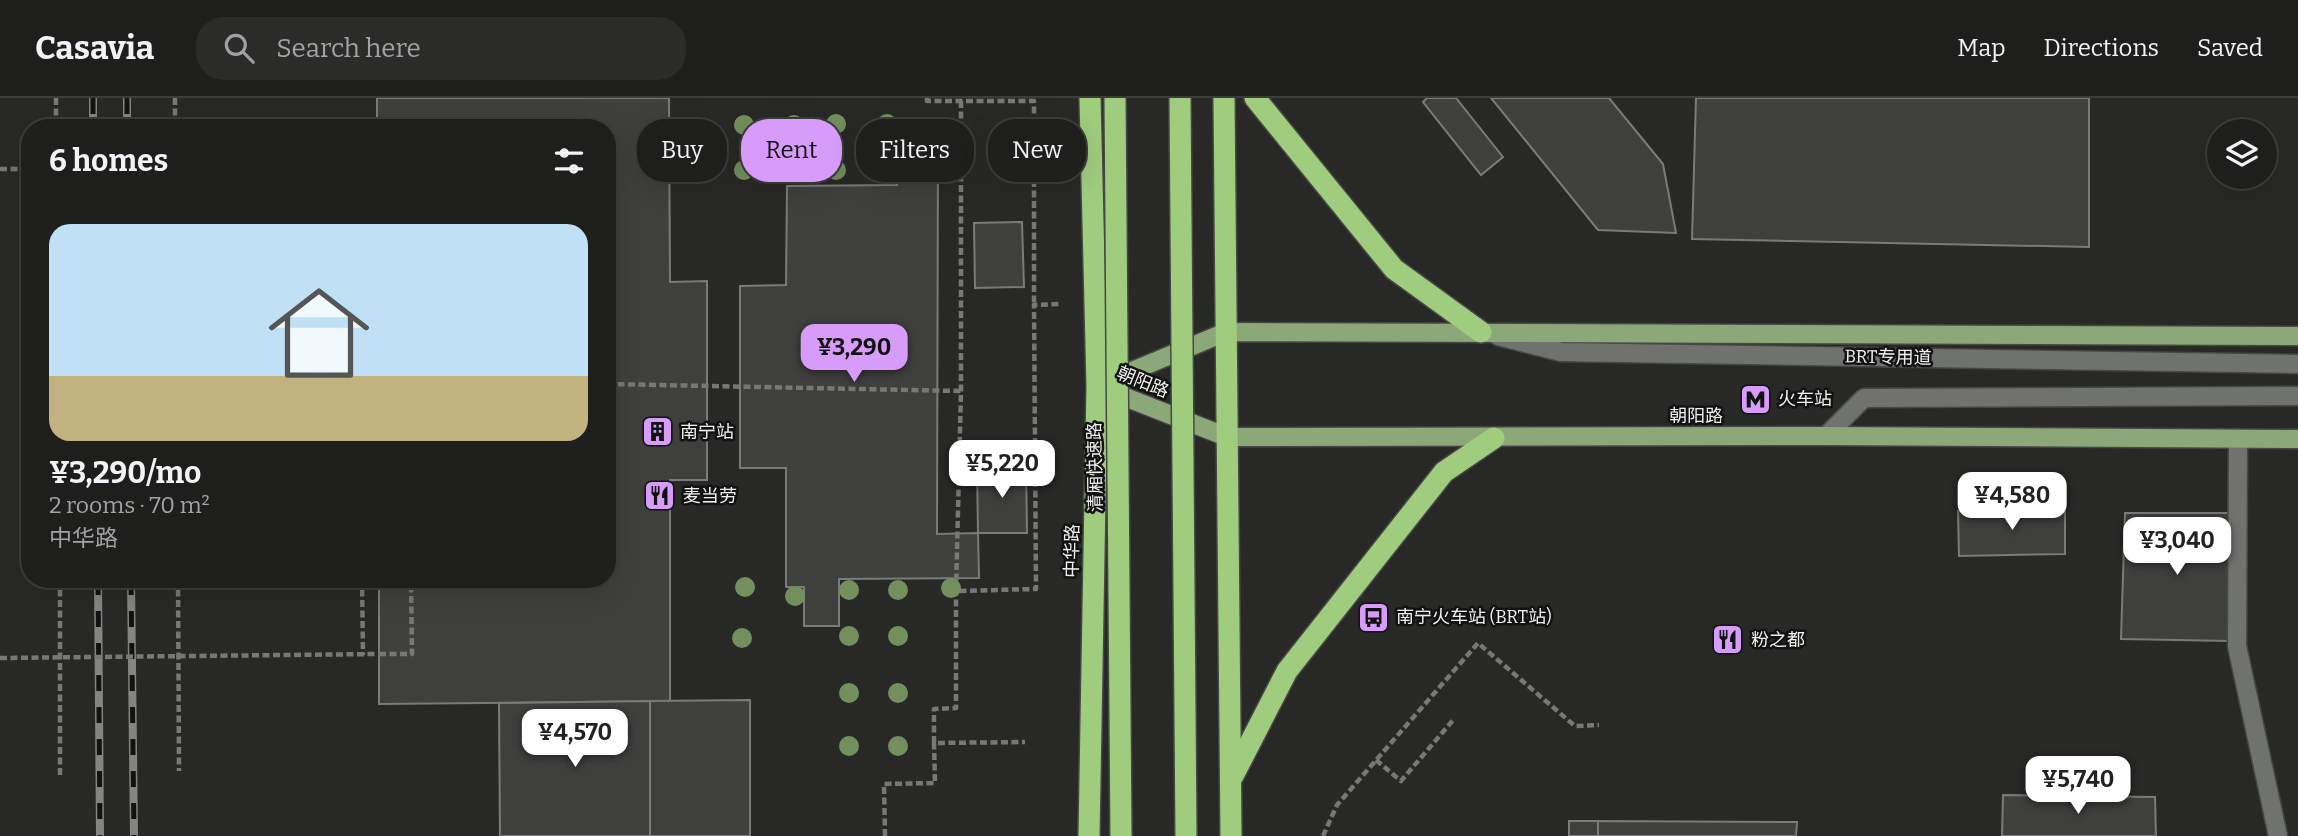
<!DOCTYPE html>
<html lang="en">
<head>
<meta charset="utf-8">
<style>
  :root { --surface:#1e1f1d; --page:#2b2c2a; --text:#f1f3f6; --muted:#a1a2a4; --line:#3c3d3b; --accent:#d79bf9 }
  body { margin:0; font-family:Bitter,"Noto Sans SC",serif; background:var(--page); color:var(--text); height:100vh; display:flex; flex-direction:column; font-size:26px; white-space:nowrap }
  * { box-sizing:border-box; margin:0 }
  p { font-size:23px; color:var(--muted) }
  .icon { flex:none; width:38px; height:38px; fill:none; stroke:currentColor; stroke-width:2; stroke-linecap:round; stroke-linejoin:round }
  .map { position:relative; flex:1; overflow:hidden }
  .sheet { position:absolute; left:21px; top:21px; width:595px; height:469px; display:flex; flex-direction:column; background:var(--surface); border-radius:28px; box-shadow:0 7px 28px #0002,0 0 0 2px var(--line) }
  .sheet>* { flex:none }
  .guide { position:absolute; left:637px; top:21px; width:665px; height:63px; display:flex; gap:14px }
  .fabs { position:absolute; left:2207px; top:21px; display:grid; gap:14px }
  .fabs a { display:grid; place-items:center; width:70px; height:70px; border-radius:50%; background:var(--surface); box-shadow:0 7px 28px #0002,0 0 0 2px var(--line); font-size:35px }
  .price { position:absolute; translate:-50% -60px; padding:0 16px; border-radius:14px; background:#fff; color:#222; font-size:23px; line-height:46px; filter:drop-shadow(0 2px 4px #0008) }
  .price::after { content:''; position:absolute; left:50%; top:42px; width:21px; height:16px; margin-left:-10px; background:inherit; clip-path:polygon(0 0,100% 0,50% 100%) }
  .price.current { background:var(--accent); color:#111 }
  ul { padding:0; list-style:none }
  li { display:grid; align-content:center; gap:14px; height:371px; padding:0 28px }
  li+li { border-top:2px solid var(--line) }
  li span { display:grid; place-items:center; height:217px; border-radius:21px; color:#555 }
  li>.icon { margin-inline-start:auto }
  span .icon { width:126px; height:126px; fill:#fffc; stroke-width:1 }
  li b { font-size:30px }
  h2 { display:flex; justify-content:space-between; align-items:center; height:84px; padding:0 28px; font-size:30px }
  .pill { padding:0 24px; border-radius:28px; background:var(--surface); box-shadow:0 7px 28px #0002,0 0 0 2px var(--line); font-size:24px; line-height:63px }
  .pill.current { background:var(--accent); color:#111 }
  header { display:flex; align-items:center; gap:42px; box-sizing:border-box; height:98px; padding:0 35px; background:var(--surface); border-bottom:2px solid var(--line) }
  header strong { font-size:33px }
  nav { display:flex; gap:38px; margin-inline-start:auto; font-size:24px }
  .search { width:490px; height:63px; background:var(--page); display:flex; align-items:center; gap:18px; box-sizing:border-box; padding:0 24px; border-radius:28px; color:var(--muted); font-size:26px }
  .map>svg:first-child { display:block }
  .building { fill:#3f403e; stroke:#797b78; stroke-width:2 }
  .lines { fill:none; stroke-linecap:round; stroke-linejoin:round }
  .minor-casing { stroke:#474846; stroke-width:21 }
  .major-casing { stroke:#474846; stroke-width:21 }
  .highway-casing { stroke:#474846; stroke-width:24 }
  .path { stroke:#777876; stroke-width:4.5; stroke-dasharray:7 3.5; stroke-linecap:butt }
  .minor { stroke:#70726f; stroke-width:18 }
  .major { stroke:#8da878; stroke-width:18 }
  .highway { stroke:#a0cc7e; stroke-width:21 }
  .rail-casing { stroke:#848583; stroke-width:8 }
  .rail { stroke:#111211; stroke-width:5; stroke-dasharray:16; stroke-linecap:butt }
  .highway-bridge-casing { stroke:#474846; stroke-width:24; stroke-linecap:butt }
  .path-bridge { stroke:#777876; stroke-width:4.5; stroke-dasharray:7 3.5; stroke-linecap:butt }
  .highway-bridge { stroke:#a0cc7e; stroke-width:21 }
  .tree { fill:#738f5d }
  .labels { text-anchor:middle; stroke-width:5; stroke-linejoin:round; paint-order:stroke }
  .street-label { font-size:18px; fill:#f0f1ef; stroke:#111211 }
  .poi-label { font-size:18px; fill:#f0f1ef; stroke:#111211; text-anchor:start }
</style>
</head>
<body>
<header>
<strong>Casavia</strong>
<div class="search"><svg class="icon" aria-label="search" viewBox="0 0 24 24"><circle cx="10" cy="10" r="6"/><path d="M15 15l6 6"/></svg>Search here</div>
<nav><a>Map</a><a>Directions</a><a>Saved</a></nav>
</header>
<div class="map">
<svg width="2298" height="738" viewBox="0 0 2298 738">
  <rect width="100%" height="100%" fill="#282927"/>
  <!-- building -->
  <g class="building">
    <polygon points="377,0 669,0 670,184 707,183 707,382 670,382 670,603 379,606 379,481 607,481 607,30 377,30"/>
    <polygon points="1427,0 1456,0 1503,59 1481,77 1423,4"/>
    <polygon points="1491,0 1609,0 1663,66 1676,135 1598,132"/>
    <polygon points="1696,0 2089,0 2089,149 1692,141"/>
    <polygon points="896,33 938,33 937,436 978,435 979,480 839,481 839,528 804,528 804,489 786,489 786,370 740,370 740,188 786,187 787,88 897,87"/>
    <polygon points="1022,124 1024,189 975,190 974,125"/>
    <polygon points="1008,369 1026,369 1027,435 978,435 977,370"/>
    <polygon points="2065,410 2065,456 1959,458 1958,413"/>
    <polygon points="2125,415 2232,415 2229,543 2121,541"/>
    <polygon points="750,602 750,738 650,738 650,603"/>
    <polygon points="650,603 650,738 500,738 499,605"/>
    <polygon points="2003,697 2155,699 2156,738 2002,738"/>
    <rect x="1569" y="723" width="29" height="15"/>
    <polygon points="1598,723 1797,724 1796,738 1598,738"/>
  </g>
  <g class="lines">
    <defs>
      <g id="minor">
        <polyline points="1498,238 1561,254 2298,266"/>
        <polyline points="1826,338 1864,300 2298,298"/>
        <polyline points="2238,342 2237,548 2278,738"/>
      </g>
      <g id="major">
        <polyline points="1108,283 1226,234 2298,238"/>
        <polyline points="1107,292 1227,339 1826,338 2298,341"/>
      </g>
      <g id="highway">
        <polyline points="1224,0 1231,738"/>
        <polyline points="1255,0 1394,171 1481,234"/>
        <polyline points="1233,678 1287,573 1444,374 1494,340"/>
        <polyline points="1089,738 1097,288 1090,0"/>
      </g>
    </defs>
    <!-- minor casing -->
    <use href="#minor" class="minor-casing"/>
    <!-- major casing -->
    <use href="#major" class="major-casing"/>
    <!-- highway casing -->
    <use href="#highway" class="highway-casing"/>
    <!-- path -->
    <g class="path">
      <polyline points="56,0 56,30"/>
      <polyline points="175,0 175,30"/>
      <polyline points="927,0 927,3 1034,3 1034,207"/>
      <polyline points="961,3 961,293 956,493 1036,491 1034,207 1060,206"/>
      <polyline points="607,286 961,293"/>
      <polyline points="27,298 30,298"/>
      <polyline points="60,481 60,678"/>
      <polyline points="178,481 179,673"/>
      <polyline points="362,481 363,557"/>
      <polyline points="379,556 412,556 411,481"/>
      <polyline points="934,645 934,611 956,610 956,493"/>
      <polyline points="1376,662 1401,683 1454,621"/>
      <polyline points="885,738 884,686 935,685 934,645 1025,644"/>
      <polyline points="1323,738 1337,707 1478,545 1575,628 1599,627"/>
    </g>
    <!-- minor -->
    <use href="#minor" class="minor"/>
    <!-- major -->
    <use href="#major" class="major"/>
    <!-- highway -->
    <use href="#highway" class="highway"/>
    <defs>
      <g id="rail">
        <polyline points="93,0 93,30"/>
        <polyline points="127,0 127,30"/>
        <polyline points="98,481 100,738"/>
        <polyline points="131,481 134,738"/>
      </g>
    </defs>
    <!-- rail casing -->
    <use href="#rail" class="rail-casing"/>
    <!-- rail -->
    <use href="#rail" class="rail"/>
    <defs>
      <g id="highway-bridge">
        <polyline points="1115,0 1121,738"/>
        <polyline points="1180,0 1186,738"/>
      </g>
    </defs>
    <!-- highway-bridge casing -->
    <use href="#highway-bridge" class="highway-bridge-casing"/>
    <!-- path-bridge -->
    <g class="path-bridge">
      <polyline points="0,71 30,71"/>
      <polyline points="0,560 379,556"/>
    </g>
    <!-- highway-bridge -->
    <use href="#highway-bridge" class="highway-bridge"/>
  </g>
  <!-- trees -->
  <g class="tree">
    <circle cx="836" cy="26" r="10"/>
    <circle cx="887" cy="26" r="10"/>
    <circle cx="744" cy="27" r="10"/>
    <circle cx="794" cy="27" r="10"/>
    <circle cx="887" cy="70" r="10"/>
    <circle cx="943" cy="70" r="10"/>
    <circle cx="744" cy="72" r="10"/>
    <circle cx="794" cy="72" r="10"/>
    <circle cx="836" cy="72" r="10"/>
    <circle cx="745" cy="489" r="10"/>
    <circle cx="951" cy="490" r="10"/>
    <circle cx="849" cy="492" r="10"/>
    <circle cx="898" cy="492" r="10"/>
    <circle cx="795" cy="498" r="10"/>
    <circle cx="849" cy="538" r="10"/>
    <circle cx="898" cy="538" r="10"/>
    <circle cx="742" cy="540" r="10"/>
    <circle cx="849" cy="595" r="10"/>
    <circle cx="898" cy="595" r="10"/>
    <circle cx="849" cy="648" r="10"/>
    <circle cx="898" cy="648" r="10"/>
  </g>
  <!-- icons -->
  <defs>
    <symbol id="metro-square" viewBox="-11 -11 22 22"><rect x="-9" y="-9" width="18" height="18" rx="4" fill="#d79bf9" stroke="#111211"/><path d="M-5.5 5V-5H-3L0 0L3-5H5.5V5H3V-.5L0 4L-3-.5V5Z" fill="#111"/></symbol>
    <symbol id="building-square" viewBox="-11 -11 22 22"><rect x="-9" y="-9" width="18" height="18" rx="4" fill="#d79bf9" stroke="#111211"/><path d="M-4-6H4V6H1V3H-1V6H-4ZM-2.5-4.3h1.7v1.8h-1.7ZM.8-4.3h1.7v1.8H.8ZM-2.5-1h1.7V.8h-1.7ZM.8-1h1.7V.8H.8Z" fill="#111"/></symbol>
    <symbol id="restaurant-square" viewBox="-11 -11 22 22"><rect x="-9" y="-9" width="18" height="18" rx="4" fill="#d79bf9" stroke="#111211"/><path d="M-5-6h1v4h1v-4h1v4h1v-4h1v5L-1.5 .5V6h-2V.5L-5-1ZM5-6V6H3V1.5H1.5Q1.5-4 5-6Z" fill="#111"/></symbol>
    <symbol id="bus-square" viewBox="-11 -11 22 22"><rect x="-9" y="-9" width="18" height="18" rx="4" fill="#d79bf9" stroke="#111211"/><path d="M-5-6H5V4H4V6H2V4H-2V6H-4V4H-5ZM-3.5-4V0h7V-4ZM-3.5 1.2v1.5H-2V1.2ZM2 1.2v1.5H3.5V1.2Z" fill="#111"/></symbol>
  </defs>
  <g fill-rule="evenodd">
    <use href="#metro-square" x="1738" y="284" width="35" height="35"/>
    <use href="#building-square" x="640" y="316" width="35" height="35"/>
    <use href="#restaurant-square" x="642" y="380" width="35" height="35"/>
    <use href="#bus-square" x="1356" y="502" width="35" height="35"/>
    <use href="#restaurant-square" x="1710" y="524" width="35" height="35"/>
  </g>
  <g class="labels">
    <!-- street labels -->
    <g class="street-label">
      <text transform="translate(1888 259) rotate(1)" y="6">BRT专用道</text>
      <text transform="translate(1143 284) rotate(22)" y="6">朝阳路</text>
      <text x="1696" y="324">朝阳路</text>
      <text transform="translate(1095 369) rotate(-91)" y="6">清厢快速路</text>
      <text transform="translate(1072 453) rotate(-89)" y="6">中华路</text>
    </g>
    <!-- poi labels -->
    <g class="poi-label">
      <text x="1778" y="307">火车站</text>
      <text x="680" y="340">南宁站</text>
      <text x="683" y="404">麦当劳</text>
      <text x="1396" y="525">南宁火车站 (BRT站)</text>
      <text x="1751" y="548">粉之都</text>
    </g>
  </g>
</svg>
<div class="fabs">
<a><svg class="icon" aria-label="layers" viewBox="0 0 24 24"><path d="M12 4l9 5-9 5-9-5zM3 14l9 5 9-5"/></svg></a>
</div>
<b class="price current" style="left:854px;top:286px">¥3,290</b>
<b class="price" style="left:1002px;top:402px">¥5,220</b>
<b class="price" style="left:2012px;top:434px">¥4,580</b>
<b class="price" style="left:2177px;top:479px">¥3,040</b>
<b class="price" style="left:575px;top:671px">¥4,570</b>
<b class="price" style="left:2078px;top:718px">¥5,740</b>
<div class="guide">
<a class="pill">Buy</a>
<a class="pill current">Rent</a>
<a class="pill">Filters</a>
<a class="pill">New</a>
</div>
<section class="sheet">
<h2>6 homes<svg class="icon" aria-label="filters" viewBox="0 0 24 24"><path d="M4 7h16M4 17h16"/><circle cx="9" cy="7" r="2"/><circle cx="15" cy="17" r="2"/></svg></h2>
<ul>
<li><span style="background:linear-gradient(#bfe0f5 70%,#c2b280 0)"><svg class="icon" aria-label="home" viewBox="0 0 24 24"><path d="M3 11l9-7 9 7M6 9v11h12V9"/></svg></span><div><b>¥3,290/mo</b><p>2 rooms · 70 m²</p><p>中华路</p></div></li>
</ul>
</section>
</div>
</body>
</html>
